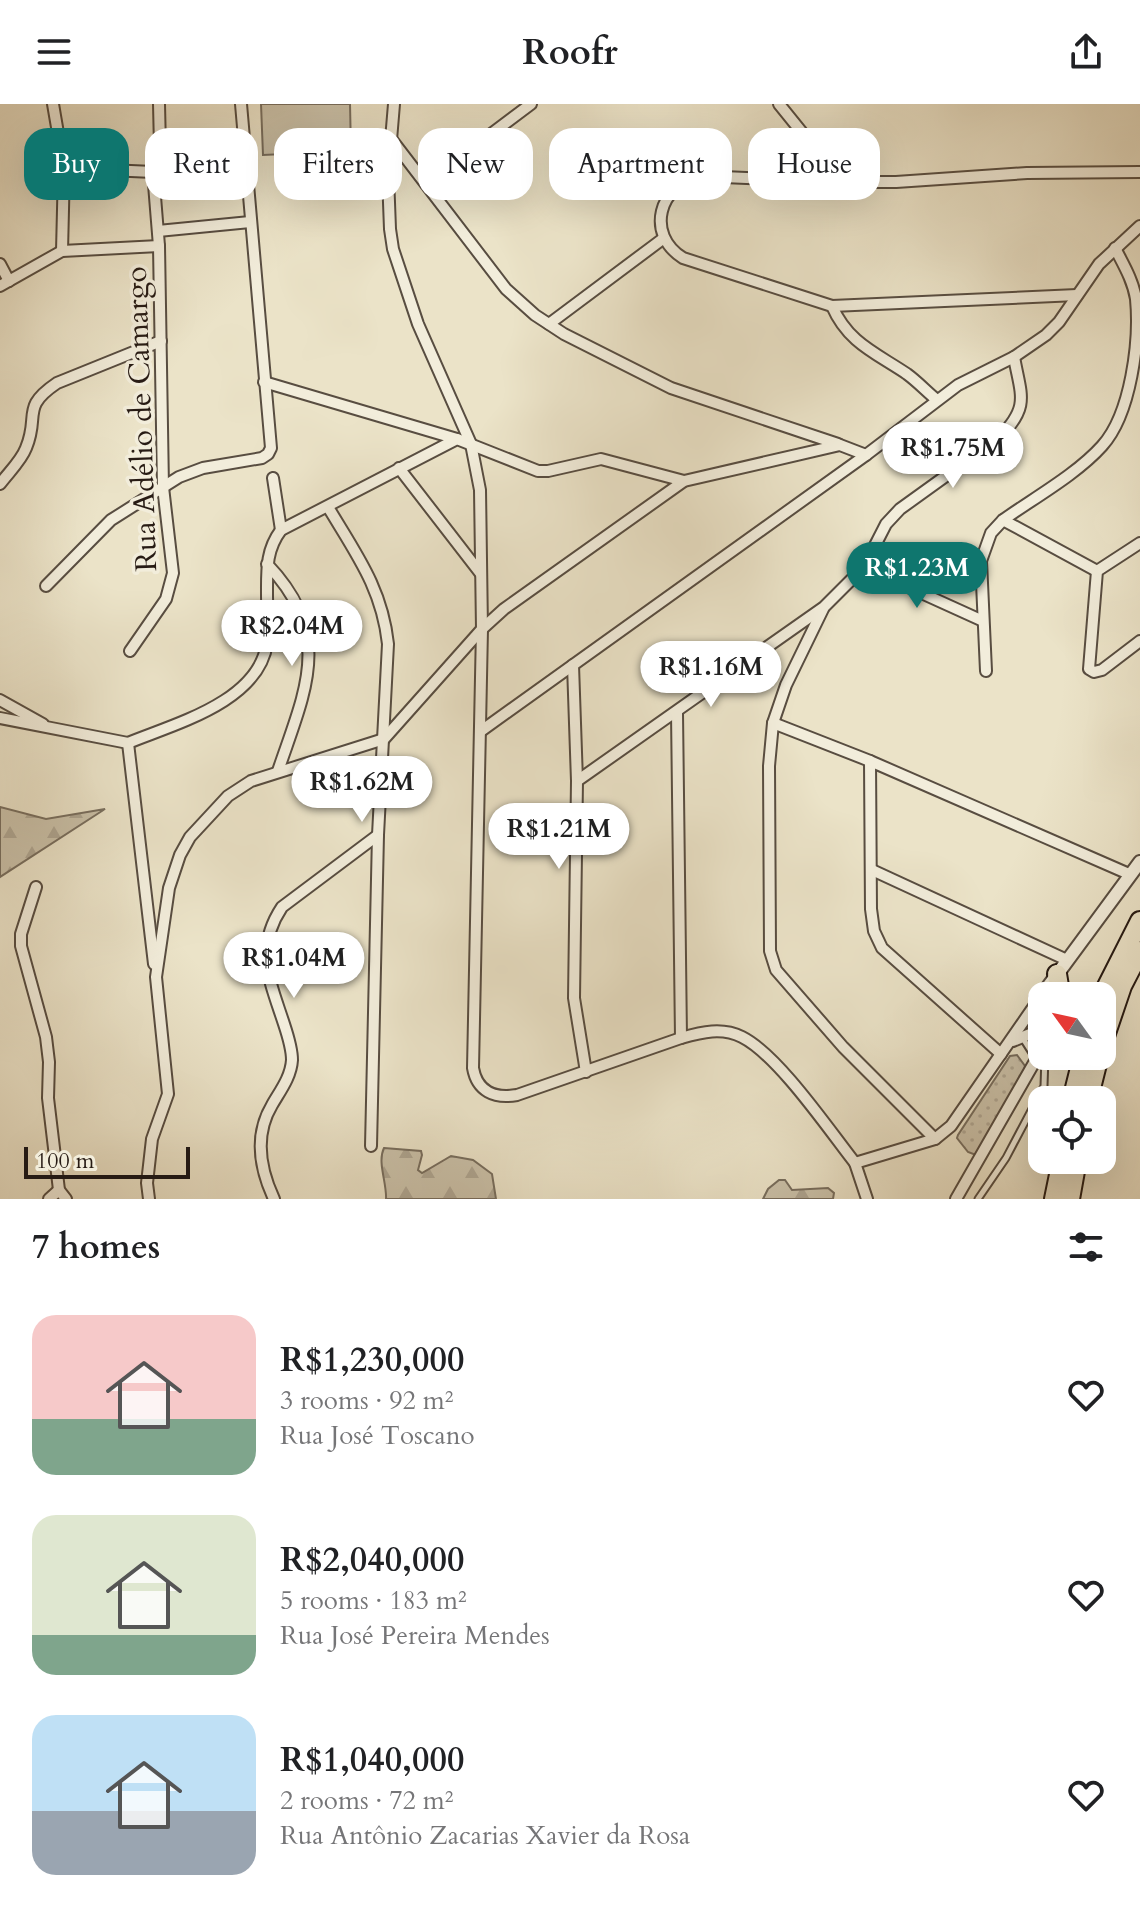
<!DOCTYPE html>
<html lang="en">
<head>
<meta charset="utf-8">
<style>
  :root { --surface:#fff; --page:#f2f2f2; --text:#202124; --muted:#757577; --accent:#0f766e }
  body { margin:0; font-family:Cardo,serif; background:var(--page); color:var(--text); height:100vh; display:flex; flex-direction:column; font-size:30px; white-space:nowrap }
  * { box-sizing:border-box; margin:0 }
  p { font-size:26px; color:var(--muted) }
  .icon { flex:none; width:44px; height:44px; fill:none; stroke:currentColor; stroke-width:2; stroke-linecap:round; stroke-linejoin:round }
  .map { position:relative; height:1095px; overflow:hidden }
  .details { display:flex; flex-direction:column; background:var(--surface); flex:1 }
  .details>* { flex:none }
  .top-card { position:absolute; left:24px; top:24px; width:1092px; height:72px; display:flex; gap:16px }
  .needle { width:52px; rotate:303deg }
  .controls { position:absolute; left:1028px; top:878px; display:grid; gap:16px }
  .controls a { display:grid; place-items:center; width:88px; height:88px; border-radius:16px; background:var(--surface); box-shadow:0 8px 32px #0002; font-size:40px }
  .scale { position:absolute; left:24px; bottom:20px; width:166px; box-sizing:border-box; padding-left:8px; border:4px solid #271b14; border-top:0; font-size:22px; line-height:28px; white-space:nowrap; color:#271b14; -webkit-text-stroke:6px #f2eddb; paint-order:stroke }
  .price { position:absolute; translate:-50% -68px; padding:0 18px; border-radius:28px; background:#fff; color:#222; font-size:26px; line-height:52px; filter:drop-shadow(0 2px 4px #0008) }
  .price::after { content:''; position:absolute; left:50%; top:48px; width:24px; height:18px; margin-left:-12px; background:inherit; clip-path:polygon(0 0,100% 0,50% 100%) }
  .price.selected { background:var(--accent); color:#fff }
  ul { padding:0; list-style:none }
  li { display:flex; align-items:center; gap:24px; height:200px; padding:0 32px }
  li span { display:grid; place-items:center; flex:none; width:224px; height:160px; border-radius:24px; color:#555 }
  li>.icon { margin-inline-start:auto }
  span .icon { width:96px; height:96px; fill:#fffc; stroke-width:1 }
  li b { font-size:34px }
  h2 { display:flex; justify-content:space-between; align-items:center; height:96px; padding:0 32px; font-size:34px }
  .pill { padding:0 28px; border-radius:24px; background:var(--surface); box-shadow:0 8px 32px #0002; font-size:28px; line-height:72px }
  .pill.selected { background:var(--accent); color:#fff }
  header { display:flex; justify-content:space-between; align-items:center; height:104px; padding:0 32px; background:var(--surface); font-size:36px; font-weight:800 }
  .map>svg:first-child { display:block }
  .grass { fill:#cac1a9; stroke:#786e5e; stroke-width:2 }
  .forest { fill:url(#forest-firs); stroke:#786e5e; stroke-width:2 }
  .park { fill:url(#park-dots); stroke:#786e5e; stroke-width:2 }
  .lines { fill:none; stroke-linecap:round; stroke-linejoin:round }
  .service-casing { stroke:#584d41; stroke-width:9 }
  .minor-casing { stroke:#584d41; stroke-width:14 }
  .tertiary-casing { stroke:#584d41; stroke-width:16 }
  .trunk-casing { stroke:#271b14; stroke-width:22 }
  .service { stroke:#f2eddb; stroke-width:5 }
  .minor { stroke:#f2eddb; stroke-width:10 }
  .tertiary { stroke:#f2eddb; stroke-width:12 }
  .trunk { stroke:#ebe3c8; stroke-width:18 }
  .labels { text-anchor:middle; stroke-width:7; stroke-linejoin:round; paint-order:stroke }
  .street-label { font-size:30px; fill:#271b14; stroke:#f2eddb }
</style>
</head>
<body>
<header><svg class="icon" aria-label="menu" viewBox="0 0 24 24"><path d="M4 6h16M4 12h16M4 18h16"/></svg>Roofr<svg class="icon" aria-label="share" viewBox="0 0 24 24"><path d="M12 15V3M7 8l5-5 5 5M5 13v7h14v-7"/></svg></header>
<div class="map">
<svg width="1140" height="1095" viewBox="0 0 1140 1095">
  <defs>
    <pattern id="forest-firs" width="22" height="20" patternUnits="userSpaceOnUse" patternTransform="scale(2)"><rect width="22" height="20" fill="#cac1a9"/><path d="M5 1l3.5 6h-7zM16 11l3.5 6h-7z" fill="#aea591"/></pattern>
    <pattern id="park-dots" width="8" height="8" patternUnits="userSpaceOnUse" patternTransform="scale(2)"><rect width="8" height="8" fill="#cac1a9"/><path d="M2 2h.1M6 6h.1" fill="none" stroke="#aea591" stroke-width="1.8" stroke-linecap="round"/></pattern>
  </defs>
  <rect width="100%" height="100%" fill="#ebe3c8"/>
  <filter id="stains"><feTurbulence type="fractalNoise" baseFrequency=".0025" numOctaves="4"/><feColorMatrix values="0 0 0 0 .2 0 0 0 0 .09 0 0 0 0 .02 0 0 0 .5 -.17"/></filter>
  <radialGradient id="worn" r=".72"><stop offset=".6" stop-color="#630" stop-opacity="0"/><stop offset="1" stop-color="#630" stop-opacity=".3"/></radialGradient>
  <!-- grass -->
  <polygon class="grass" points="261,0 350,0 351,47 263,51"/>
  <!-- forest -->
  <g class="forest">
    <polygon points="0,703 46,715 105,705 0,773"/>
    <path d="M384,1044L421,1047L422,1051L418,1066L422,1069L451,1052L473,1056L492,1070L496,1095H386C387,1079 377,1058 384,1044Z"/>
    <polygon points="779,1076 785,1076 792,1086 828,1084 834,1089 833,1095 763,1095 768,1085"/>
  </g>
  <!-- park -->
  <polygon class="park" points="1017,951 1025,962 1022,974 976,1051 968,1048 957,1034 958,1031 1010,952"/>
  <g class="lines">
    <defs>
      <g id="service">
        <polyline points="1022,933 1036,955"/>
        <polyline points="978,1095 1006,1054 1044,982 1045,952"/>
      </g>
      <g id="minor">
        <polyline points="53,0 64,64 62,147"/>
        <path d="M394,0L388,72L390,125L393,145L418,220L471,340L480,386L482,525L473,964C477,987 494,995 517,991L681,934C702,928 722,923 742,933C778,951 829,1026 855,1059L935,1035L951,1022L1039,895"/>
        <polyline points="779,0 842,78 896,78 1027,69 1140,68"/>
        <polyline points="392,36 506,185 535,211 564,230 671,284 838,340"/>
        <polyline points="64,64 153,68"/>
        <path d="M842,78L700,72C659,81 645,130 683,154L832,202L1077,191"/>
        <polyline points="426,79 531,0"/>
        <polyline points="158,127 250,118"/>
        <polyline points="0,160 9,177"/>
        <polyline points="0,182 62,147 159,142"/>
        <path d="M832,202C848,239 876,249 907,270C918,278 927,288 937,296"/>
        <polyline points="549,220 664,134"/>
        <polyline points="264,278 457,335"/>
        <polyline points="399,364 481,470"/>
        <polyline points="273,374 281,426"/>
        <path d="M0,380C9,368 21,357 26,344C40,311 20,304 57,279L161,237"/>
        <path d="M328,403C356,450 382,484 388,540L378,731L371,1042"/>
        <polyline points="1003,416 1097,467"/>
        <polyline points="1140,439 1097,467 1089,565 1094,568 1102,566 1140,537"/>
        <path d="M267,460C335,531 305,587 278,667"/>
        <polyline points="864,463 983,517"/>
        <polyline points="46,482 111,416 179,373 203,364 262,354 268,350 271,344 241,0"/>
        <polyline points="823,505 786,581 773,619 769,662 770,847 776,866 843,943 935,1035"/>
        <polyline points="130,547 166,495 173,469 163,383 159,142 153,68 160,43 159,0"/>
        <polyline points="573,561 577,677 574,894 586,968"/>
        <path d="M986,567L981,457L991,429L1003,416C1034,394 1077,370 1102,342C1131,310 1140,237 1136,195C1133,176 1123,160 1115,144"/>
        <polyline points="0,596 43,620"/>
        <polyline points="677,609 681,934"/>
        <polyline points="0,614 128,639"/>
        <polyline points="773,619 870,657 1129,770"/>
        <polyline points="481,627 866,351 958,281 1014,253 1046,231 1059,218 1099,160 1140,122"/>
        <path d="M128,639C174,620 259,598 267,539C269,523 267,506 267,490C267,465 266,446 281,426L457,335L538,367H548L601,355L684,377"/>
        <polyline points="128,639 154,860"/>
        <polyline points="870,657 871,805 874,827 882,844 1001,950"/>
        <path d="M577,677L824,503L864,463L886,420L900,405L1000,333C1030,302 1021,292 1014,253"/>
        <polyline points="872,766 1067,856"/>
        <polyline points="36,783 21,830 21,842 46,933 49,958 48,994 59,1086 66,1095"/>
        <polyline points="1013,937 1042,925"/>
        <polyline points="855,1059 867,1095"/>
        <polyline points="49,1095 59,1086"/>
        <polyline points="149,1095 147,1079 152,1035 168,990 156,873 169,784 180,751 190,733 228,692 251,677 384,635 482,525 504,505 684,377 840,341 866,351"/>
        <path d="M274,1095C260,1065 254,1031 272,1001C280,987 291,973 292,956C292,944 288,932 284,920C270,877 254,845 282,803L378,731"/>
        <polyline points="956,1095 1042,945"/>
      </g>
      <polyline id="tertiary" points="1039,895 1140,758"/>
      <g id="trunk">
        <polyline points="1057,870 1060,888 1064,892"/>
        <polyline points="1102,892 1140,817"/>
        <polyline points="1039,895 1042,900"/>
        <polyline points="1102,941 1122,882 1140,847"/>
        <polyline points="1072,996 1083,952"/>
        <polyline points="1088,996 1099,952"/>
        <polyline points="1054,1095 1062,1056"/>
        <polyline points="1070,1095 1077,1056"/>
      </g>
    </defs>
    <!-- service casing -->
    <use href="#service" class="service-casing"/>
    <!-- minor casing -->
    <use href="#minor" class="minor-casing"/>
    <!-- tertiary casing -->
    <use href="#tertiary" class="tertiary-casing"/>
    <!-- trunk casing -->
    <use href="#trunk" class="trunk-casing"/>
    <!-- service -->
    <use href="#service" class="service"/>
    <!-- minor -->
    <use href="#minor" class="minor"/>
    <!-- tertiary -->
    <use href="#tertiary" class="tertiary"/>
    <!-- trunk -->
    <use href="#trunk" class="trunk"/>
  </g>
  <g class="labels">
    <!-- street labels -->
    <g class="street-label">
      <text transform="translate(141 315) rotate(-92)" y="10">Rua Adélio de Camargo</text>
    </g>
  </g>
  <rect width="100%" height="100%" filter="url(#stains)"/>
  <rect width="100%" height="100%" fill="url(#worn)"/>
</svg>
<div class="controls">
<a><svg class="needle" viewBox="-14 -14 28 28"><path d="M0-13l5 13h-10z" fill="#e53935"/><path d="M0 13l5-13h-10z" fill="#757577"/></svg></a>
<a><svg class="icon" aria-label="locate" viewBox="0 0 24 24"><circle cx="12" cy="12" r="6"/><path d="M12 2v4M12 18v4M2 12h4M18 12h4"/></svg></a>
</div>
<div class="scale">100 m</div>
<b class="price" style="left:953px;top:386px">R$1.75M</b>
<b class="price selected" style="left:917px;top:506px">R$1.23M</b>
<b class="price" style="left:292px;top:564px">R$2.04M</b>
<b class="price" style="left:711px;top:605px">R$1.16M</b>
<b class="price" style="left:362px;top:720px">R$1.62M</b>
<b class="price" style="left:559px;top:767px">R$1.21M</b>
<b class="price" style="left:294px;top:896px">R$1.04M</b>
<div class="top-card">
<a class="pill selected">Buy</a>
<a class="pill">Rent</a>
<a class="pill">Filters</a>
<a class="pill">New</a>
<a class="pill">Apartment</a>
<a class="pill">House</a>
</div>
</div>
<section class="details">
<h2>7 homes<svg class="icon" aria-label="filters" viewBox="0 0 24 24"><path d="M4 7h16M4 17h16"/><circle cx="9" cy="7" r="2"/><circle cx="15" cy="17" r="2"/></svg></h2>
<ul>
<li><span style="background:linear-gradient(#f6c9c9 65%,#7fa58c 0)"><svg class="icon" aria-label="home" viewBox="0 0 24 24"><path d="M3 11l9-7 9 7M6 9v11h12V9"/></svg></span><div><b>R$1,230,000</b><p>3 rooms · 92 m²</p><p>Rua José Toscano</p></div><svg class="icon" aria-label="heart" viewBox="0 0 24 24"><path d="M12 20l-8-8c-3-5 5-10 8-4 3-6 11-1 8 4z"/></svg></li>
<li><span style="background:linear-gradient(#dfe7d0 75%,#7fa58c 0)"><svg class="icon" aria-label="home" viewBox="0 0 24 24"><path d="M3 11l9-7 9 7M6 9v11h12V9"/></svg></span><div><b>R$2,040,000</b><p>5 rooms · 183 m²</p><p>Rua José Pereira Mendes</p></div><svg class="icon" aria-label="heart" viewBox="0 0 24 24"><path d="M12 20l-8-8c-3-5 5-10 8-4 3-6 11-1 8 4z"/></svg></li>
<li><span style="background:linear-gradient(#bfe0f5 60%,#9aa5b1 0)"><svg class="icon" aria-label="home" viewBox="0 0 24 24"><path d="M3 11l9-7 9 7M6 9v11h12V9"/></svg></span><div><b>R$1,040,000</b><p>2 rooms · 72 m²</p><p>Rua Antônio Zacarias Xavier da Rosa</p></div><svg class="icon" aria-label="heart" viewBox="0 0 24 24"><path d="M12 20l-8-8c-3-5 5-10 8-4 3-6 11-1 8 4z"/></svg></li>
</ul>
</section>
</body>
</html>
